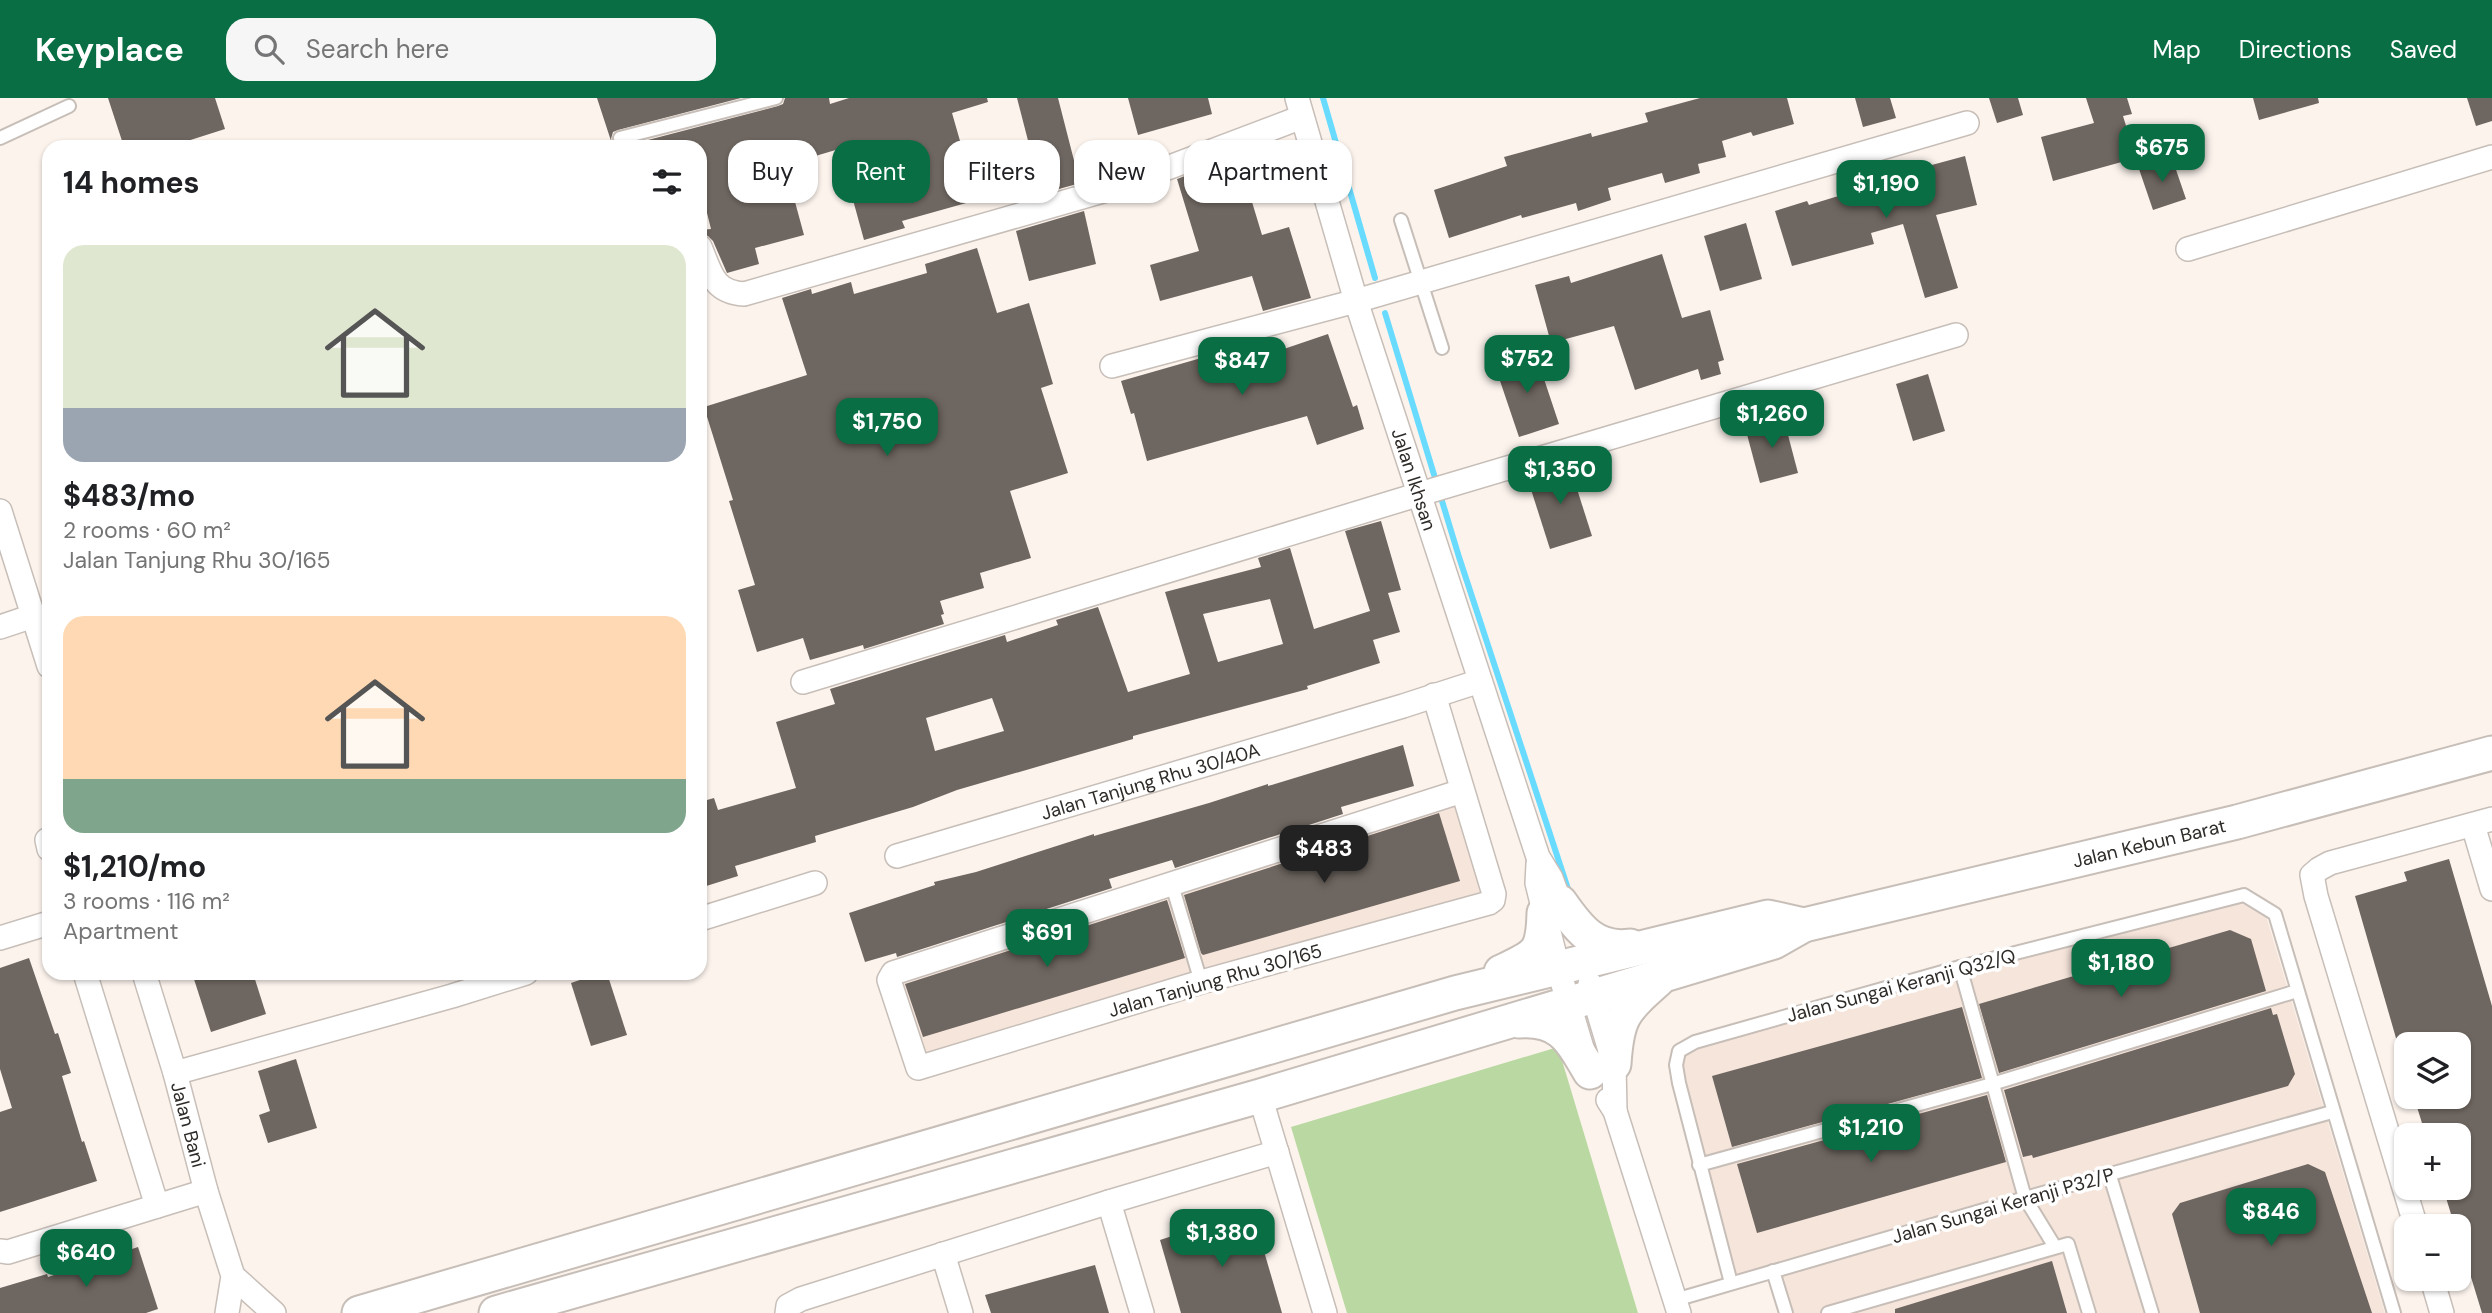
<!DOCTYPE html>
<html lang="en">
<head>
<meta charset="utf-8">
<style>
  :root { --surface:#fff; --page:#f6f6f6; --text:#202124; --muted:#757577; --accent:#0a6e44 }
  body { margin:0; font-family:"DM Sans",sans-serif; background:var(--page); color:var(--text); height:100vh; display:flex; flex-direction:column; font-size:26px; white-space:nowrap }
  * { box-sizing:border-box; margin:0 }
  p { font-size:23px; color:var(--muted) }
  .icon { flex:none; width:38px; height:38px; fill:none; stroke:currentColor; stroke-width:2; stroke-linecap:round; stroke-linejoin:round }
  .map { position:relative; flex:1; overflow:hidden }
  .side { position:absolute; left:42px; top:42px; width:665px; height:840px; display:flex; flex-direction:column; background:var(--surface); border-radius:21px; box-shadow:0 2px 5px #0004 }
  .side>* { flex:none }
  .hud { position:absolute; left:728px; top:42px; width:665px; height:63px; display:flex; gap:14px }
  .controls { position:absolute; left:2394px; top:934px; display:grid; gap:14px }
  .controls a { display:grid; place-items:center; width:77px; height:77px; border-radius:14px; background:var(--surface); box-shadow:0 2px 5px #0004; font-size:35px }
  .price { position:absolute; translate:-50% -60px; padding:0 16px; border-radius:14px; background:var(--accent); color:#fff; font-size:23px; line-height:46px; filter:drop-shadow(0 2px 4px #0008) }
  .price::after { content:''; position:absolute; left:50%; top:42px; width:21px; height:16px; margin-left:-10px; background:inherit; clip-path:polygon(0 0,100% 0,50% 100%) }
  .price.active { background:#222; color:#fff }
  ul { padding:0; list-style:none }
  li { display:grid; align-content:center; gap:14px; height:371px; padding:0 21px }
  li span { display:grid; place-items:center; height:217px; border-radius:21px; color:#555 }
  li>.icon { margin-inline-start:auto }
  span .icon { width:126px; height:126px; fill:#fffc; stroke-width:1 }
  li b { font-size:30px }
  h2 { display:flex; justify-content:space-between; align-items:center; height:84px; padding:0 21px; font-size:30px }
  .chip { padding:0 24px; border-radius:21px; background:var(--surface); box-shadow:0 2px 5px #0004; font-size:24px; line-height:63px }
  .chip.active { background:var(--accent); color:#fff }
  header { display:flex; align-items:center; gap:42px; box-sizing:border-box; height:98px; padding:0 35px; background:var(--accent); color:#fff }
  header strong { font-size:33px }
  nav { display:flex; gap:38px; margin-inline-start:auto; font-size:24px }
  .search { width:490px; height:63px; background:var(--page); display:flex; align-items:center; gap:18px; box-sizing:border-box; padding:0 24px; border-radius:21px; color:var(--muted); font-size:26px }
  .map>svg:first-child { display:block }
  .built { fill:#f6e5db }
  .green { fill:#bad8a1 }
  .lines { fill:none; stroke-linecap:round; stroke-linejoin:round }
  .stream { stroke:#68dbff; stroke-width:6 }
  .building { fill:#6e6660; fill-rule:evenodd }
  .lane-casing { stroke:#c7beb8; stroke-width:16 }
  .street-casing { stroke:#c7beb8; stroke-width:26 }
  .secondary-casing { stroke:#c7beb8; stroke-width:37 }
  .lane { stroke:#fff; stroke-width:12 }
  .street { stroke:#fff; stroke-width:23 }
  .secondary { stroke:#fff; stroke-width:33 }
  .labels { text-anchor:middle; stroke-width:7; stroke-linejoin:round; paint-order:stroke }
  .street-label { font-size:19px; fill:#2e2b28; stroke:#fff }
</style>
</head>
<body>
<header>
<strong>Keyplace</strong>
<div class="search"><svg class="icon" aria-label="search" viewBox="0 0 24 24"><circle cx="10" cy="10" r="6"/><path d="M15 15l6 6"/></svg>Search here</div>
<nav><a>Map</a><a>Directions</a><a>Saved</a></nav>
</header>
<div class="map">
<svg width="2492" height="1215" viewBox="0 0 2492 1215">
  <rect width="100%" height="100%" fill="#fcf3ed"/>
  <!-- built -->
  <g class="built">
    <polygon points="1456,704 1484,797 924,959 899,881"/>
    <polygon points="2239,804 2266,818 2385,1215 1791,1215 1776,1166 1737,1177 1682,970 1683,958 1695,951 1957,876"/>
  </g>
  <!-- green -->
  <polygon class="green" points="1558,949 1638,1215 1347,1215 1291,1029"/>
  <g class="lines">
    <!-- stream -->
    <g class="stream">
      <polyline points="1323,0 1375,180"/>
      <polyline points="1385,215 1459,459 1570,797"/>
    </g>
  </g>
  <!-- building -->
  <g class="building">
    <polygon points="108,0 215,0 225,31 178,46 179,49 124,49"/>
    <polygon points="597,0 741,0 618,32 613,34 611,41 614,47 621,49 778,8 783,6 785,0 829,0 830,6 849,0 987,0 988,4 952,15 977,102 902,123 905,130 864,142 839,51 785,67 804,137 755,150 759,166 727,175 713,143 708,138 700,135 700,132 711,131 700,87 700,49 613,49"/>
    <polygon points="1017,0 1058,0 1078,78 1076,79 1077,86 1048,94 1046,87 1040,89"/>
    <polygon points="1128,0 1208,0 1212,16 1138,37"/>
    <polygon points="1700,0 1787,0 1794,26 1753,38 1751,34 1722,43 1726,59 1698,66 1700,75 1665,85 1662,75 1608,90 1611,102 1578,113 1576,105 1522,120 1521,117 1449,140 1434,92 1507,68 1504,59 1591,35 1592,39 1648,24 1645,15"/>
    <polygon points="1855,0 1890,0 1896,20 1863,29"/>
    <polygon points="1989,0 2018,0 2023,17 1997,25"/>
    <polygon points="2086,0 2127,0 2132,16 2123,18 2136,60 2053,83 2041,39 2094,25"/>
    <polygon points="2253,0 2318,0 2319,5 2259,22"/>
    <polygon points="2467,0 2492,0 2492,23 2476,28"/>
    <polygon points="1256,51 1268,88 1249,94 1262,137 1289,129 1311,200 1263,213 1252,178 1160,203 1150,167 1199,153 1177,81"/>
    <polygon points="1965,58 1977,107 1936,117 1958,190 1925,200 1903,126 1871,135 1874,146 1792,168 1775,113 1807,103 1809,107 1871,88 1869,84"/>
    <polygon points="2172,60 2186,101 2153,112 2139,71"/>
    <polygon points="1084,113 1096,166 1029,183 1016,133"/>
    <polygon points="1746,125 1762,181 1720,193 1704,138"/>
    <polygon points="977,150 997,215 1029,205 1053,286 1041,290 1068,375 1010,393 1031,460 980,475 984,490 940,503 944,516 941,517 944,526 864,551 863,547 810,562 803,540 757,554 738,492 755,487 729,403 733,402 704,309 807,277 782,200 811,191 812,196 851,184 854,196 927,175 925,166"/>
    <polygon points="1662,156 1682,220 1710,212 1724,262 1718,264 1721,276 1701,282 1698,271 1635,292 1614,228 1551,245 1535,187 1569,178 1571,185"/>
    <polygon points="1328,236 1353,309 1357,307 1364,331 1317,347 1307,318 1147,363 1134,315 1131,316 1121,283 1271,240 1275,254"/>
    <polygon points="1535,254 1559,326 1519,339 1495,268"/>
    <polygon points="1928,276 1945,333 1913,343 1896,286"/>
    <polygon points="1783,318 1798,375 1760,385 1745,329"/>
    <polygon points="1569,366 1592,438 1550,451 1527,379"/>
    <path d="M1381,423L1401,492L1388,495L1400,534L1373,542L1380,565L1307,588L1308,591L1133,638V641L957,692L913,709L815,738L816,744L735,768L738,778L700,790V704L714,700L718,712L796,690L776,624L835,606L830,591L1005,537L1007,544L1058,527L1056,522L1098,509L1128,594L1190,576L1165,494L1261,469L1258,460L1290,450L1314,531L1370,513L1345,433ZM1270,501L1283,546L1218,564L1203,516ZM992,600L1004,633L935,653L926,620Z"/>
    <polygon points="1403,647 1414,688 1341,709 1343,716 1175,770 1172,762 1109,781 1112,790 897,859 896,855 865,864 849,815 935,787 934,784 976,774 1094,736 1094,738 1209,705 1268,686 1268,688"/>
    <polygon points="1439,715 1460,783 1203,857 1201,855 1184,797"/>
    <polygon points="2449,761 2492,908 2492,1215 2482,1215 2459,1140 2459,1129 2455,1129 2443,1090 2459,1090 2459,1038 2426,1038 2417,1009 2447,999 2459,999 2459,947 2398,947 2355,798 2407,783 2404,774"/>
    <polygon points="1167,802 1185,860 923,939 905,886"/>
    <polygon points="2230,832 2251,841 2266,893 1999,975 1979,906"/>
    <polygon points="29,860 55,936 58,935 71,975 62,978 82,1044 84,1043 97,1083 0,1114 0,1014 12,1010 0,971 0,870"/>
    <polygon points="192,875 253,875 266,916 211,934"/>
    <polygon points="600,875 607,875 627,937 591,948 571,885"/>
    <polygon points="1962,909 1982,980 1732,1049 1712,978"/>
    <polygon points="2271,910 2273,917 2277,916 2295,976 2288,988 2033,1060 2032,1057 2023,1059 2004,992"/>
    <polygon points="296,961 317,1030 268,1045 259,1017 270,1013 258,973"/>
    <polygon points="1987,997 2006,1064 1757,1135 1737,1066"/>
    <polygon points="2308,1066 2325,1074 2372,1215 2200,1215 2172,1116 2180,1105"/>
    <polygon points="1252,1112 1282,1215 1181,1215 1160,1142"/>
    <polygon points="138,1149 158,1211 146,1215 0,1215 0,1190 47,1176 48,1179"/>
    <polygon points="2052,1163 2067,1215 1895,1215 1895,1211"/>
    <polygon points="1095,1167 1109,1215 991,1215 985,1197"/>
  </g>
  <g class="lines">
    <defs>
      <g id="lane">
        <polyline points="0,40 69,8"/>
        <polyline points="620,40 776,0"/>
        <polyline points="1401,122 1442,250"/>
        <polyline points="1172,787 1201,884"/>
        <polyline points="1960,869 2025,1100 2055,1149"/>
        <polyline points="1699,1067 1992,986 2297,893"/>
        <polyline points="2110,1078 2152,1215"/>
        <polyline points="1773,1173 1786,1215"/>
        <polyline points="1731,1185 1679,985 1676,967 1679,953 1695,944 1960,869 2244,797 2275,816 2394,1215"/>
        <polyline points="1675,1202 2025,1100 2332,1014"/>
        <polyline points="1828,1215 2068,1146 2089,1215"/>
      </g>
      <g id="street">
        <path id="s1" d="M1297,0L1356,203L1538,759L1551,780L1565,818"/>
        <path d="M700,149C711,175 713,194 744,196L1117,89L1302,19"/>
        <polyline points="2188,151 2492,59"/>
        <polyline points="1112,268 1356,203 1967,25"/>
        <polyline points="0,413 49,568"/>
        <polyline points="0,529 33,518"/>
        <polyline points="803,584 1420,396 1956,237"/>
        <polyline points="1434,597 1494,796 1493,802 1489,805 1201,884 918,970 889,882 893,875 1462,693"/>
        <polyline points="2473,727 2492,791"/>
        <polyline points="47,742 49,751"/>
        <path id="s2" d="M897,758L1403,608L1480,583"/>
        <polyline points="1538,766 1537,785 1558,870 1583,953"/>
        <polyline points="700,821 815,785"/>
        <polyline points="0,840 49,825"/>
        <polyline points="85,875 157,1108"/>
        <path id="s3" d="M144,875L175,975L206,1093L233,1178L227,1215"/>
        <polyline points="1590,886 1614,966 1615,1013"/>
        <polyline points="175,975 452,898 526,875"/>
        <polyline points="1260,998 1325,1215"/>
        <polyline points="1608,1002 1615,1013 1679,1215"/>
        <polyline points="1109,1104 1142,1215"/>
        <polyline points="2416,1129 2316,798 2312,777 2319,771 2330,765 2492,721"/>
        <polyline points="0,1153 8,1154 206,1093"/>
        <polyline points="943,1156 961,1215"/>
        <polyline points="233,1178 274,1215"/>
        <polyline points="2432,1181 2442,1215"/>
        <polyline points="787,1215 788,1208 801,1201 1109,1104 1277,1054"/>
      </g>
      <g id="secondary">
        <path d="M1560,804C1578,830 1595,853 1630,848"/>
        <path d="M1501,874C1537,857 1543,856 1544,815"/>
        <path d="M1519,923C1561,920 1571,942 1590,974"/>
        <path d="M1614,966C1617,919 1623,913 1658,882"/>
        <polyline points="359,1215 1455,895 1768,819 1804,827"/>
        <path id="s4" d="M496,1215L1260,998L1774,844L1804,827L2237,724L2492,655"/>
      </g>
    </defs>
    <!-- lane casing -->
    <use href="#lane" class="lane-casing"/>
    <!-- street casing -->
    <use href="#street" class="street-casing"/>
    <!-- secondary casing -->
    <use href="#secondary" class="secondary-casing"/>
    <!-- lane -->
    <use href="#lane" class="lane"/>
    <!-- street -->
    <use href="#street" class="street"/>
    <!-- secondary -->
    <use href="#secondary" class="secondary"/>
  </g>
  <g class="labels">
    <!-- street labels -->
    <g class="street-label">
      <text dy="7" stroke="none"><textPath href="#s1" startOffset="399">Jalan Ikhsan</textPath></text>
      <text dy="7" stroke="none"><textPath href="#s2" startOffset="264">Jalan Tanjung Rhu 30/40A</textPath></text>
      <text dy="7" stroke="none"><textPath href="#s4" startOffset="1720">Jalan Kebun Barat</textPath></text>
      <text transform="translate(1215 882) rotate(-16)" y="7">Jalan Tanjung Rhu 30/165</text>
      <text transform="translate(1901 887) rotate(-15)" y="7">Jalan Sungai Keranji Q32/Q</text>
      <text dy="7" stroke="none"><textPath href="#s3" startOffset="158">Jalan Bani</textPath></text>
      <text transform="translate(2003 1107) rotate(-16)" y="7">Jalan Sungai Keranji P32/P</text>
    </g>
  </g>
</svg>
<div class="controls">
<a><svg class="icon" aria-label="layers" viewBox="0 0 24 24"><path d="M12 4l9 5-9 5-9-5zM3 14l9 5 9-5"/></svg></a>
<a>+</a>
<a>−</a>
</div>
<b class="price" style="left:2162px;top:86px">$675</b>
<b class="price" style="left:1886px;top:122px">$1,190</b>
<b class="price" style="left:1527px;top:297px">$752</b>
<b class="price" style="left:1242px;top:299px">$847</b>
<b class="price" style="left:1772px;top:352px">$1,260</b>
<b class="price" style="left:887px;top:360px">$1,750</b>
<b class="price" style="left:1560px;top:408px">$1,350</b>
<b class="price active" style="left:1324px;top:787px">$483</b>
<b class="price" style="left:1047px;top:871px">$691</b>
<b class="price" style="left:2121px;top:901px">$1,180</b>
<b class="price" style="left:1871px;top:1066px">$1,210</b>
<b class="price" style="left:2271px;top:1150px">$846</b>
<b class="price" style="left:1222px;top:1171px">$1,380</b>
<b class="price" style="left:86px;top:1191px">$640</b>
<div class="hud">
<a class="chip">Buy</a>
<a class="chip active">Rent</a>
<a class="chip">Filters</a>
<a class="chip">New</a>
<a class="chip">Apartment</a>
</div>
<section class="side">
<h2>14 homes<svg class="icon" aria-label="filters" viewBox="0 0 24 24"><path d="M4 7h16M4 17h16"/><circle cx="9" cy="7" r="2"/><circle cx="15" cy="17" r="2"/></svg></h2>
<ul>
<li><span style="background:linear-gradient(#dfe7d0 75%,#9aa5b1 0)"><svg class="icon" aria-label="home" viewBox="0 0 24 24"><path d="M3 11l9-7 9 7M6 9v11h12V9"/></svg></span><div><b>$483/mo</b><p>2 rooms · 60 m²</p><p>Jalan Tanjung Rhu 30/165</p></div></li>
<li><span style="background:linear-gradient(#ffd9b3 75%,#7fa58c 0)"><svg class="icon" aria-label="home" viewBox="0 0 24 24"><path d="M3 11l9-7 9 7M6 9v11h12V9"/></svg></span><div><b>$1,210/mo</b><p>3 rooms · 116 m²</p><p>Apartment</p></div></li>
</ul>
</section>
</div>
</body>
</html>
